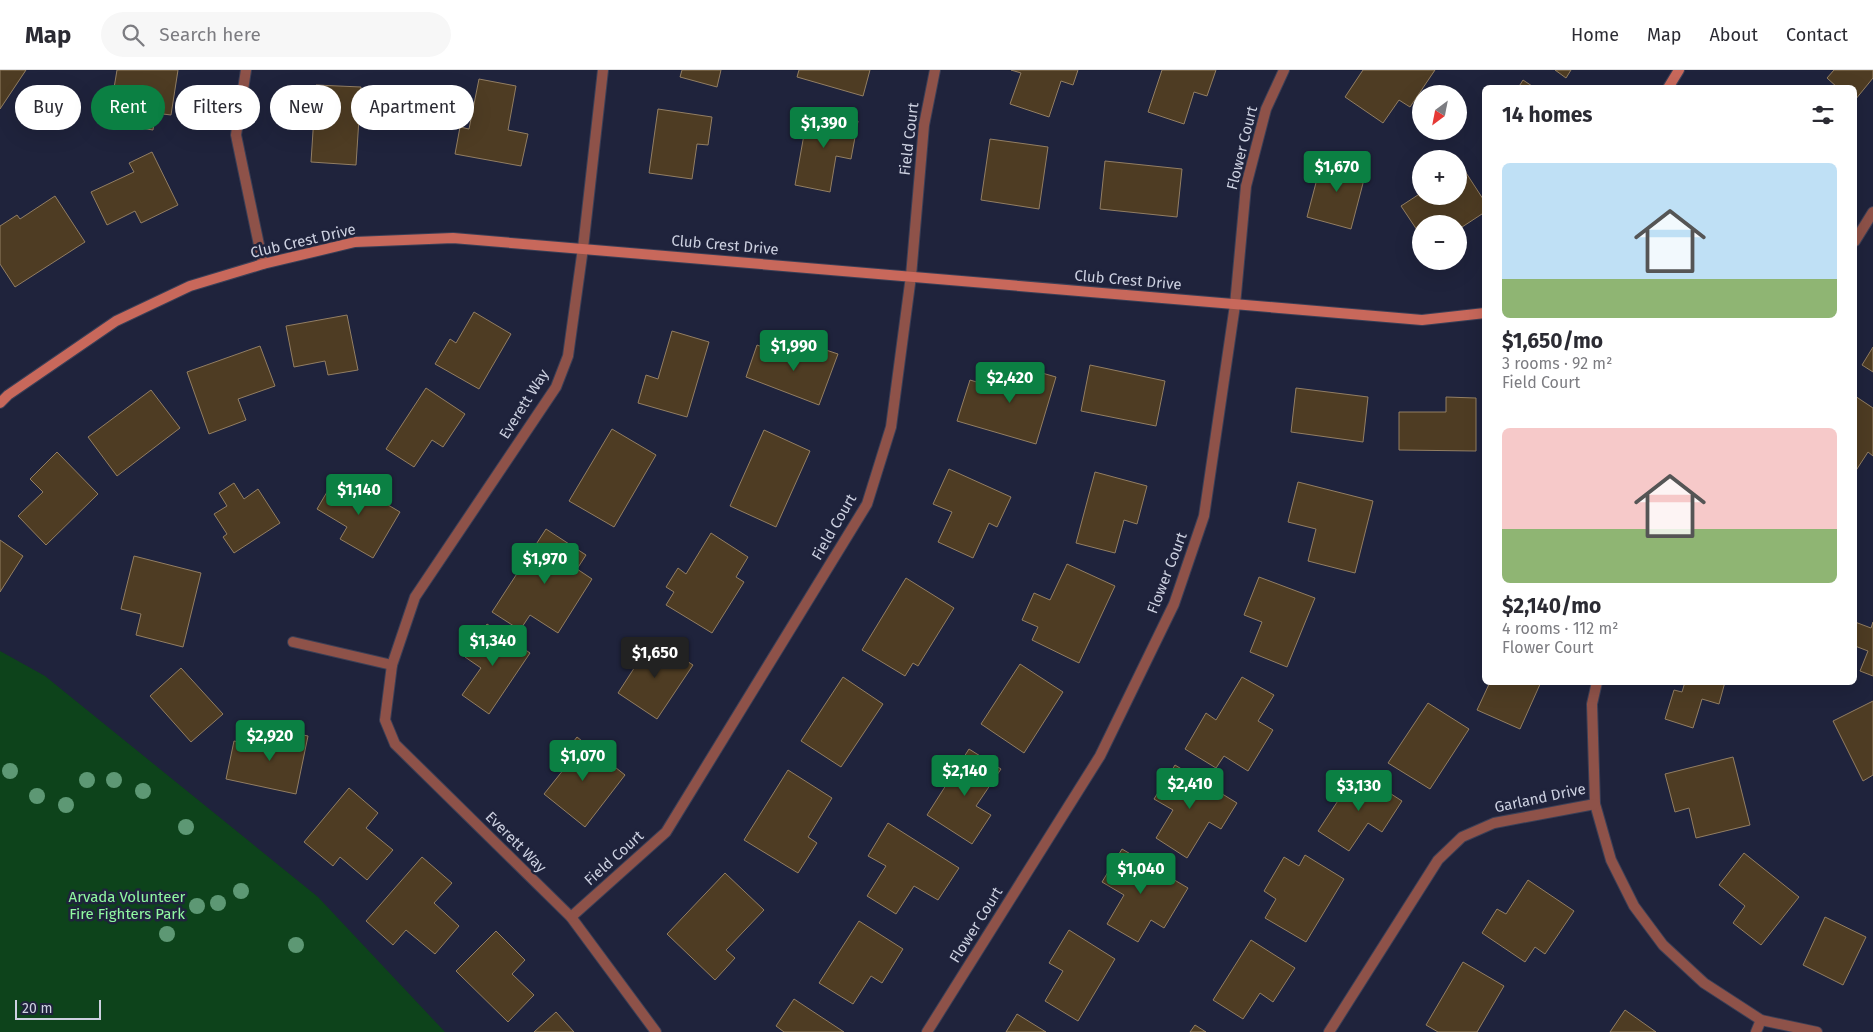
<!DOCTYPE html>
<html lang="en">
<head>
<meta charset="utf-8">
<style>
  :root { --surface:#fff; --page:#f7f7f7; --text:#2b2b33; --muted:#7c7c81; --line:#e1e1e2; --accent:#0b8043 }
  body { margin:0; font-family:"Fira Sans",sans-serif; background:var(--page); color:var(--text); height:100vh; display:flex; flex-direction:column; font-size:19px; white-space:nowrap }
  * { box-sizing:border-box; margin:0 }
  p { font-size:16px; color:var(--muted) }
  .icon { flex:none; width:28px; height:28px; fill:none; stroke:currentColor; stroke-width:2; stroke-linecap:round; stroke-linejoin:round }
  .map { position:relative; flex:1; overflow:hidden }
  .panel { position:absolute; left:1482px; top:15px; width:375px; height:600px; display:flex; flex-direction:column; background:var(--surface); border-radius:8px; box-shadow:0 5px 20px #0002 }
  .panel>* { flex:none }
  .hud { position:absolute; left:15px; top:15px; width:475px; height:45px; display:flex; gap:10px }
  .needle { width:32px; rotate:212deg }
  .tools { position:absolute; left:1412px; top:15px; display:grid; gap:10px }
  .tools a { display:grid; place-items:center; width:55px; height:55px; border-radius:50%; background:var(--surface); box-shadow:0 5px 20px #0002; font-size:25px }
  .scale { position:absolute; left:15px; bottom:12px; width:86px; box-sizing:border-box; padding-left:5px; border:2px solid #cdd1e1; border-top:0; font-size:14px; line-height:18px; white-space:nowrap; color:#cdd1e1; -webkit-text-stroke:4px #1f233c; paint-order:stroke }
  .price { position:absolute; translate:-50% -42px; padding:0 11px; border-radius:5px; background:var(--accent); color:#fff; font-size:16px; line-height:32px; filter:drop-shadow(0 1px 2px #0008) }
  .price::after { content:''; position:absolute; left:50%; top:30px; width:15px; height:11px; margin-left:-8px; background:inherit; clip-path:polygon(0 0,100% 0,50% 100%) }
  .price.selected { background:#222; color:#fff }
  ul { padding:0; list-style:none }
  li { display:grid; align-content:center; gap:10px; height:265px; padding:0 20px }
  li span { display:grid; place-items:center; height:155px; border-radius:8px; color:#555 }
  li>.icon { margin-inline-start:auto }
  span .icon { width:90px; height:90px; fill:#fffc; stroke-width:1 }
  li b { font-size:21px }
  h2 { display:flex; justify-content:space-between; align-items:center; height:60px; padding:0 20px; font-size:21px }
  .tag { padding:0 18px; border-radius:22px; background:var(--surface); box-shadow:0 5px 20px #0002; font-size:18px; line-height:45px }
  .tag.selected { background:var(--accent); color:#fff }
  header { display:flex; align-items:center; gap:30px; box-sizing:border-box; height:70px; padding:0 25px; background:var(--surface); border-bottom:1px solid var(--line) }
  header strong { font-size:24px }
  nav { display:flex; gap:28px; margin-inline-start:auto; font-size:18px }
  .search { width:350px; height:45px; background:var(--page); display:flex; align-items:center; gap:12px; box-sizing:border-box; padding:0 18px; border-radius:28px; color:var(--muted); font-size:19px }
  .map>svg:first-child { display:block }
  .green { fill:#0d431b }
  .building { fill:#4e3c23; stroke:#927e63 }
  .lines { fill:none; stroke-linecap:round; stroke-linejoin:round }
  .street-casing { stroke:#3b3f56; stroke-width:12 }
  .secondary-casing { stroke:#3b3f56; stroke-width:12 }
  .street { stroke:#8e5249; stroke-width:10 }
  .secondary { stroke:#c8685b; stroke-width:10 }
  .tree { fill:#5d9874 }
  .labels { text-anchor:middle; stroke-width:5; stroke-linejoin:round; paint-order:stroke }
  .street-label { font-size:15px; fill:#cdd1e1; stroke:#1f233c }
  .park-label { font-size:15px; fill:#90f8a1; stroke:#1f233c }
</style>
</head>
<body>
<header>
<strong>Map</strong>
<div class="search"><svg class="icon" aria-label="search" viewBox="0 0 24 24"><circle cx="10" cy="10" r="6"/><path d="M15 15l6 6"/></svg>Search here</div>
<nav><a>Home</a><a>Map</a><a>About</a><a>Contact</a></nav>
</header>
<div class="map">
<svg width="1873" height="962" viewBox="0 0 1873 962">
  <rect width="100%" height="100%" fill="#1f233c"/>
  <!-- green -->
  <polygon class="green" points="0,581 45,606 318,827 445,962 0,962"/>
  <!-- building -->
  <g class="building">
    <polygon points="0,0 26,0 0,39"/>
    <polygon points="117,0 178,0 171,45 155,43 153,60 123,55 126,39 111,36"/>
    <polygon points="682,0 721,0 717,17 680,7"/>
    <polygon points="799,0 870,0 863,26 797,7"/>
    <polygon points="1011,0 1078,0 1073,15 1061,11 1049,47 1010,34 1021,3"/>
    <polygon points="1162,0 1216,0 1207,26 1194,22 1184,54 1148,42"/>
    <polygon points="1363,0 1435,0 1410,37 1399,30 1383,53 1345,27"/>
    <polygon points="1555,0 1571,0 1566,8"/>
    <polygon points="1834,0 1873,0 1873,8 1855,30 1855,18 1838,18 1827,8"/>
    <polygon points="479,9 516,16 508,60 528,64 521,96 455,84 460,57 469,59"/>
    <polygon points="1523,10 1535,18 1518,18"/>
    <polygon points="316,15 361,17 356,95 311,92"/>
    <polygon points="658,39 712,47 708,75 697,74 692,109 649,103"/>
    <polygon points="808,42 858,51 851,89 836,86 830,122 795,115"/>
    <polygon points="990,69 1048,77 1039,139 981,130"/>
    <polygon points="152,82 178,135 141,153 135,141 107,155 91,122 134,102 129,93"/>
    <polygon points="1323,86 1367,98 1351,159 1307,147"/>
    <polygon points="1105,91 1182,99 1177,147 1100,139"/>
    <polygon points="1459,92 1485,132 1485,142 1459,159 1459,154 1421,154 1421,166 1401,136 1421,123 1421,126 1459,126"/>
    <polygon points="55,126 85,172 15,217 0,194 0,156 17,145 20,149"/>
    <polygon points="474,242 511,264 479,319 435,294 450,269 456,273"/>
    <polygon points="347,245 358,300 328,305 325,291 294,297 286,256"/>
    <polygon points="672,261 709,272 687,347 638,333 646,305 658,309"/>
    <polygon points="808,274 838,284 819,335 746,307 757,275 801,291"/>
    <polygon points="260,276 275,316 238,329 246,350 209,364 187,302"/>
    <polygon points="1873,277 1873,302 1862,295"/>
    <polygon points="1007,293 1056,307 1036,374 957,351 970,310 1000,319"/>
    <polygon points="1090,295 1165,311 1156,356 1081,341"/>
    <polygon points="426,318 465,344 443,377 432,370 414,397 386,379"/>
    <polygon points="1296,318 1368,327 1363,372 1291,362"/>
    <polygon points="151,320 180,358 117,406 88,367"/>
    <polygon points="1855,326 1873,338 1873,386 1868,382 1855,402"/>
    <polygon points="1446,327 1476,328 1476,381 1399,380 1399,342 1446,342"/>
    <polygon points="612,359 656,385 614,457 569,431"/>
    <polygon points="764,360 810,381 776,457 730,436"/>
    <polygon points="57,382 98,424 46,475 18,446 43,422 30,409"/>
    <polygon points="949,399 1011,427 997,457 989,453 973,488 938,472 952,442 933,434"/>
    <polygon points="1095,402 1147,416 1137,454 1124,450 1115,483 1076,473"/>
    <polygon points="337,405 400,442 373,488 340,469 347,457 317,439"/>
    <polygon points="1298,412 1373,431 1355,503 1308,491 1316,459 1288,452"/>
    <polygon points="234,413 244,429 258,419 280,453 234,483 223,467 227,464 214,444 227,436 219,423"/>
    <polygon points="546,459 586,485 577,499 592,509 558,563 530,545 520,560 492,542"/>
    <polygon points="711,463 748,487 736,507 744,512 712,563 666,535 674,522 666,517 678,498 686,504"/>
    <polygon points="0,470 23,486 0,522"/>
    <polygon points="134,486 201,503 183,577 136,565 141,544 121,539"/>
    <polygon points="1067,494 1115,516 1079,593 1032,570 1038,557 1022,550 1034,523 1050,530"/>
    <polygon points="1259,507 1315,528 1287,597 1250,582 1262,552 1244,545"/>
    <polygon points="906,508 954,538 918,596 913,593 905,606 862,580"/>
    <polygon points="1855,552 1871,558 1873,552 1873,606 1860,601 1868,581 1855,576"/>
    <polygon points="487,554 530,583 489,644 462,625 481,598 465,587"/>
    <polygon points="653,569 693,595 657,649 618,623"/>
    <polygon points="1020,594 1063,622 1024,683 981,654"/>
    <polygon points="181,598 223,644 191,672 150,626"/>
    <polygon points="843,607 883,634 841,697 801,671"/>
    <polygon points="1242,607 1274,625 1258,651 1273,660 1248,701 1224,686 1216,698 1185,679 1206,643 1216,650"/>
    <polygon points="1490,612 1541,612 1520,659 1477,640"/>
    <polygon points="1685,612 1725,612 1719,634 1702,629 1693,658 1665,649 1674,620 1682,622"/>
    <polygon points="1873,631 1873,705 1863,711 1833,651"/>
    <polygon points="1428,633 1469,659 1430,719 1388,693"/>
    <polygon points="270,658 308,666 296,724 226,709 234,671 266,678"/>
    <polygon points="577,667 625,705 585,757 544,724 564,699 557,693"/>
    <polygon points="969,679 1001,699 976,736 991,745 972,774 927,745"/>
    <polygon points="1733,687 1750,755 1696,768 1689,738 1675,742 1665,704"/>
    <polygon points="1175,695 1237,733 1221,759 1209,752 1187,788 1156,768 1173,740 1154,729"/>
    <polygon points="788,700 832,728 808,767 817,773 798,803 744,770"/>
    <polygon points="1357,702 1402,731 1382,762 1368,753 1349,781 1318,761"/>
    <polygon points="349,718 378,743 366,758 393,780 367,810 340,787 333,796 304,772"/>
    <polygon points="888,753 959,798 938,830 914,816 896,844 867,826 886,796 868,786"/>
    <polygon points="1122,779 1188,818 1164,858 1151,850 1138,872 1107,854 1124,825 1102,812"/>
    <polygon points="1744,783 1799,827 1761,875 1733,853 1745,836 1719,815"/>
    <polygon points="1305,785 1344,809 1306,872 1265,848 1276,829 1264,821 1284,787 1299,796"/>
    <polygon points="422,787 452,813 434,833 459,856 435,884 406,860 393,875 366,851"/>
    <polygon points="725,803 764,840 726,880 735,888 715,910 667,864"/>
    <polygon points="1528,810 1574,841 1545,884 1535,877 1525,892 1482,863 1497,839 1506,844"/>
    <polygon points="1825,847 1866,867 1843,915 1803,895"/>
    <polygon points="859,851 903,879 882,913 871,906 853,934 819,913"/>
    <polygon points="1069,860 1115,889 1078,951 1045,931 1063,901 1049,893"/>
    <polygon points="496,861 525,890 512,904 534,925 508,952 456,901"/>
    <polygon points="1251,870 1295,898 1273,932 1260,923 1243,949 1213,930"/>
    <polygon points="1463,892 1504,916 1477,962 1438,962 1426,955"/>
    <polygon points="794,929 844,962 784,962 776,956"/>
    <polygon points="1625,940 1656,962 1610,962"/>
    <polygon points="556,942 574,962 534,962"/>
    <polygon points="1017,944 1046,962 1006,962"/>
    <polygon points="1195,955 1206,962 1190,962"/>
  </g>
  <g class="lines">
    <defs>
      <g id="street">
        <polyline points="246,0 236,65 263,194"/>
        <polyline points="603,0 583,178 568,286 556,317 415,527 392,595 385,650 395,674 571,847 656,962"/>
        <polyline points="1855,171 1873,142"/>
        <polyline points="293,572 392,595"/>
        <polyline points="1597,612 1592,634 1595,734 1611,790 1634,836 1663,875 1704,913 1761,950 1817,962"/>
        <polyline points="571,847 666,762 867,434 891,357 911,206 924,55 935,0"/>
        <polyline points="927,962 1100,686 1174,534 1204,446 1235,235 1246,116 1266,39 1284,0"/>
        <polyline points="1329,962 1438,790 1462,767 1494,753 1595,734"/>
        <polyline points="1756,962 1761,950"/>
      </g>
      <g id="secondary">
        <polyline points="1668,18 1679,0"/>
        <polyline points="0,333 8,325 116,251 190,216 263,194 355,172 453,168 1422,250 1485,243"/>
      </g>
    </defs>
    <!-- street casing -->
    <use href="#street" class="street-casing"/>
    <!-- secondary casing -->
    <use href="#secondary" class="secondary-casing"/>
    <!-- street -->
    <use href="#street" class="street"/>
    <!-- secondary -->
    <use href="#secondary" class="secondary"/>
  </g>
  <!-- trees -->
  <g class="tree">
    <circle cx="10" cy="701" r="8"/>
    <circle cx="87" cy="710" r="8"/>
    <circle cx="114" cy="710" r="8"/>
    <circle cx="143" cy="721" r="8"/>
    <circle cx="37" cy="726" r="8"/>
    <circle cx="66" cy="735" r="8"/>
    <circle cx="186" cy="757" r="8"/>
    <circle cx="241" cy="821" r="8"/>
    <circle cx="218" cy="833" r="8"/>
    <circle cx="197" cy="836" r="8"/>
    <circle cx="167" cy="864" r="8"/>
    <circle cx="296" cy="875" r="8"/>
  </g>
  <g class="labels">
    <!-- street labels -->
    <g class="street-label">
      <text transform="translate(909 69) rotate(-83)" y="5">Field Court</text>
      <text transform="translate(1242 78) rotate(-76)" y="5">Flower Court</text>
      <text transform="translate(303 171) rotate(-13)" y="5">Club Crest Drive</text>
      <text transform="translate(725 175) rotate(5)" y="5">Club Crest Drive</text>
      <text transform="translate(1128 210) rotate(5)" y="5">Club Crest Drive</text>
      <text transform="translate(524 334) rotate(-58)" y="5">Everett Way</text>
      <text transform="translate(834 457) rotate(-60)" y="5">Field Court</text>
      <text transform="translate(1167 503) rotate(-69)" y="5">Flower Court</text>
      <text transform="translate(1540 728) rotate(-12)" y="5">Garland Drive</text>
      <text transform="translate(516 772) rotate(45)" y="5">Everett Way</text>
      <text transform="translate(614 788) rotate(-42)" y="5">Field Court</text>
      <text transform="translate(976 855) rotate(-58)" y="5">Flower Court</text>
    </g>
    <!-- park labels -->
    <g class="park-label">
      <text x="127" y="832">Arvada Volunteer<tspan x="127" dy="17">Fire Fighters Park</tspan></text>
    </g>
  </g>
</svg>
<div class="tools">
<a><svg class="needle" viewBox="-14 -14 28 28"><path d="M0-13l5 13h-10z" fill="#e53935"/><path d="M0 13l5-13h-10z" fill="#7c7c81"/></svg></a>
<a>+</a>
<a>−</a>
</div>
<div class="scale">20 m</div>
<b class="price" style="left:824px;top:79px">$1,390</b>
<b class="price" style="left:1337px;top:123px">$1,670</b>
<b class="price" style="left:794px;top:302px">$1,990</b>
<b class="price" style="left:1010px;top:334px">$2,420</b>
<b class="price" style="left:359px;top:446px">$1,140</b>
<b class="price" style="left:545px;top:515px">$1,970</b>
<b class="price" style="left:493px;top:597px">$1,340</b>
<b class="price selected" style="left:655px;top:609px">$1,650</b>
<b class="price" style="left:270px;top:692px">$2,920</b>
<b class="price" style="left:583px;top:712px">$1,070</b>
<b class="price" style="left:965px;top:727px">$2,140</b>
<b class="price" style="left:1190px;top:740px">$2,410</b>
<b class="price" style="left:1359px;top:742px">$3,130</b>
<b class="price" style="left:1141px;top:825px">$1,040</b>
<div class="hud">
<a class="tag">Buy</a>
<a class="tag selected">Rent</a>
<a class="tag">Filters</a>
<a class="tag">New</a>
<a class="tag">Apartment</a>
</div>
<section class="panel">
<h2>14 homes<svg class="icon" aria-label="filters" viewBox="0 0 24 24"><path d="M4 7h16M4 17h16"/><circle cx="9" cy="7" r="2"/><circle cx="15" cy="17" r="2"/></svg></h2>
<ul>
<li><span style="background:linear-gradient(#bfe0f5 75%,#8fb573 0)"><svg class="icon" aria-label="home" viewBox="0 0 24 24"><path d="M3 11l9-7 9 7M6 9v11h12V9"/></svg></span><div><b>$1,650/mo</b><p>3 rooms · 92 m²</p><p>Field Court</p></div></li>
<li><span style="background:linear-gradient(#f6c9c9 65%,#8fb573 0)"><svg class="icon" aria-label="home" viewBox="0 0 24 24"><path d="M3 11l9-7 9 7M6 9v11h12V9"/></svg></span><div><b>$2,140/mo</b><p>4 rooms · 112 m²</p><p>Flower Court</p></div></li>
</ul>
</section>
</div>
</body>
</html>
